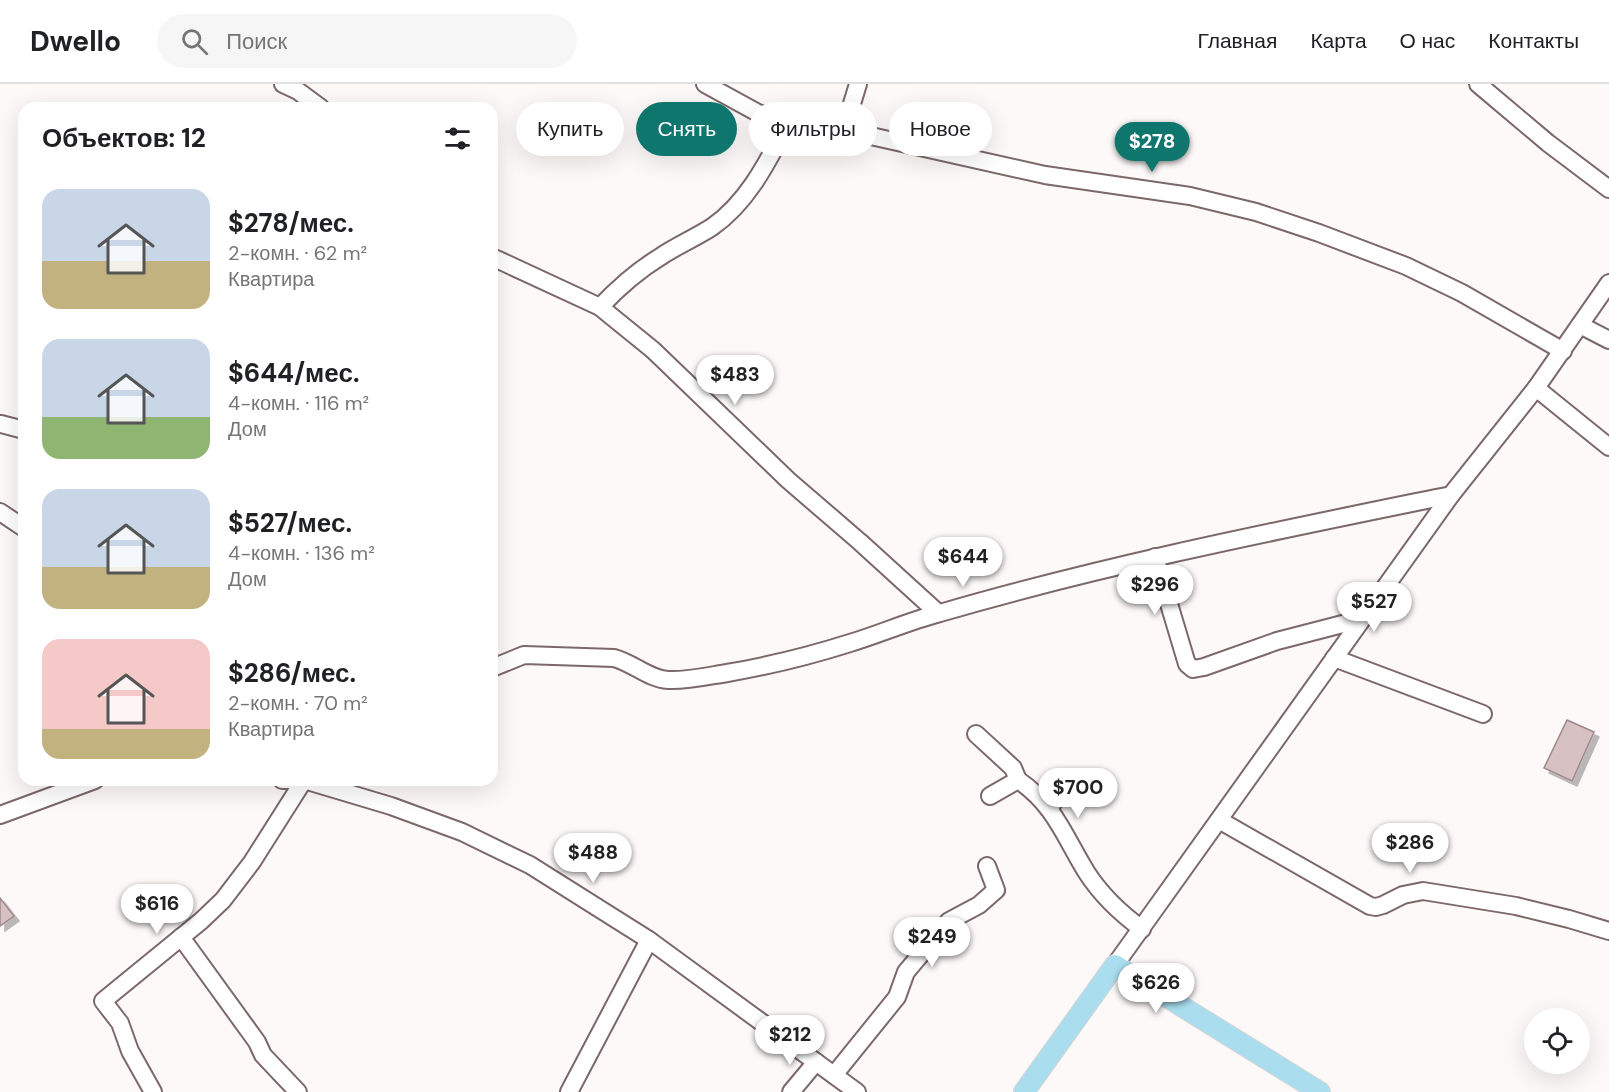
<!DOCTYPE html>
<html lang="ru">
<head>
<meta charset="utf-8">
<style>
  :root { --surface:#fff; --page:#f6f6f6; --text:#202124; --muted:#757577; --line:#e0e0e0; --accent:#0f766e }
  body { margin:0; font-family:"DM Sans",sans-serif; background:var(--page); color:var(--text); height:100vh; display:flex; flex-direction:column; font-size:22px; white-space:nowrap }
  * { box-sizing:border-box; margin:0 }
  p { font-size:20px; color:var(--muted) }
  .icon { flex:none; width:33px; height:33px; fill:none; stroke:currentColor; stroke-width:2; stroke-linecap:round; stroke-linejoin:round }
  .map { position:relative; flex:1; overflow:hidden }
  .sheet { position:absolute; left:18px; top:18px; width:480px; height:684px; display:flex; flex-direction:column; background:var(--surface); border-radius:18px; box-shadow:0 6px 24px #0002 }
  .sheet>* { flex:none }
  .top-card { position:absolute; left:516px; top:18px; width:570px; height:54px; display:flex; gap:12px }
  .fabs { position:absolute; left:1524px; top:924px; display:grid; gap:12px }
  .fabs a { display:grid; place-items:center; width:66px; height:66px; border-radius:50%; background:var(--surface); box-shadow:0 6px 24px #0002; font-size:30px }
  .price { position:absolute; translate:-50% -51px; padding:0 14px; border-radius:21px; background:#fff; color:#222; font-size:20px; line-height:39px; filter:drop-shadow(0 2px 3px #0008) }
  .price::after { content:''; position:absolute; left:50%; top:36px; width:18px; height:14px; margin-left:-9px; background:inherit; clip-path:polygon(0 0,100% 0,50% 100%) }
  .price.selected { background:var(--accent); color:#fff }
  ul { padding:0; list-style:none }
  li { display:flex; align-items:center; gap:18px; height:150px; padding:0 24px }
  li span { display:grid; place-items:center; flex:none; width:168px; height:120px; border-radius:18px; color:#555 }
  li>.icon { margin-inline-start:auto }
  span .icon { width:72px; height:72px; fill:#fffc; stroke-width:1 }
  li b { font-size:26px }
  h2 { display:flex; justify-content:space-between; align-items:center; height:72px; padding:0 24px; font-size:26px }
  .chip { padding:0 21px; border-radius:27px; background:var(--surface); box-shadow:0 6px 24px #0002; font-size:21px; line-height:54px }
  .chip.selected { background:var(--accent); color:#fff }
  header { display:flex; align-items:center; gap:36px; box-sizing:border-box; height:84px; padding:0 30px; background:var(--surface); border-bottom:2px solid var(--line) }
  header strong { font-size:28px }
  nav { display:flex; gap:33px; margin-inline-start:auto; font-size:21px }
  .search { width:420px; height:54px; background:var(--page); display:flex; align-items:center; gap:15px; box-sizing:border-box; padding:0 21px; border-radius:33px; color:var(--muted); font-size:22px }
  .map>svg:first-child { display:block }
  .building { fill:#d7c1c3; stroke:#9e898c; stroke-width:1.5; filter:url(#shadow) }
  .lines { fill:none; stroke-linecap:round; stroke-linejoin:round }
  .minor-casing { stroke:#7c686a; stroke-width:20 }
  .major-casing { stroke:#d6d5d5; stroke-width:22 }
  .minor { stroke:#fff; stroke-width:16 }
  .major { stroke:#ade; stroke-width:20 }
</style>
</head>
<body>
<header>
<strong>Dwello</strong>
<div class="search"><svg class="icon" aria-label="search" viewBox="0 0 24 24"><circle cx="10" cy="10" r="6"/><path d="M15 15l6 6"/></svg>Поиск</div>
<nav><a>Главная</a><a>Карта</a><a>О нас</a><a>Контакты</a></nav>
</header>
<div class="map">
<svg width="1609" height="1008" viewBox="0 0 1609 1008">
  <defs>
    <filter id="shadow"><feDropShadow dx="5" dy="5" stdDeviation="0" flood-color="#0004"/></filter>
  </defs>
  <rect width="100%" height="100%" fill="#fdf9f9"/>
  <!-- building -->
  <g class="building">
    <polygon points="1567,636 1594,648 1572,697 1544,684"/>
    <polygon points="0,814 14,832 0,842"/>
  </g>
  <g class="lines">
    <defs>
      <g id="minor">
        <polyline points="283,0 298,7 321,24"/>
        <polyline points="705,0 758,29 788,39 844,46 1045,91 1190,112 1256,128 1319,149 1406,182 1462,209 1563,267"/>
        <polyline points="1478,0 1548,59 1609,105"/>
        <polyline points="844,46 858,0"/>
        <polyline points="492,173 600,223 653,266 788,396 860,458 938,529"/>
        <path d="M600,223C618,204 637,187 660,173C676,162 695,154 712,143C748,118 768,77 788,39"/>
        <polyline points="1580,241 1609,256"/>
        <polyline points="1536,304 1609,363"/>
        <polyline points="1,340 24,346"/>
        <polyline points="0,428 24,444"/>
        <polyline points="1155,473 1187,580 1193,585 1204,583 1277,557 1362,535"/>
        <polyline points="1334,574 1483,630"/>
        <path d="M492,584L524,571L614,574C633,579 649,595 668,596C687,597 708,592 727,589C768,582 809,572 850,559C880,550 909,537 940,529C1108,480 1280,446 1451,411"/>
        <polyline points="976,650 1013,684 1018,696"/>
        <polyline points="282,696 304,696 391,722 462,748 530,781 649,856 857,1008"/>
        <path d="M990,712L1018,696C1055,721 1065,754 1087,789C1102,812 1120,829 1142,845"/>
        <polyline points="1049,725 1067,698"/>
        <polyline points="0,731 95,696"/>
        <polyline points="1219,736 1370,822 1376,823 1383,821 1403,811 1423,807 1516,822 1569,835 1609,847"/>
        <polyline points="181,853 257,958 263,971 298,1008"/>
        <polyline points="1115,881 1451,411 1536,304 1609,199"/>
        <polyline points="834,991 897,913 906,888 949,837 979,821 996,806 987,782"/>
        <polyline points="153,1008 130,967 120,939 103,917 201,837 223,816 252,778 304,696"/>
        <polyline points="569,1008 649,856"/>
        <polyline points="791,1008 816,978"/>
      </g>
      <polyline id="major" points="1024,1008 1115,881 1320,1008"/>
    </defs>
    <!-- minor casing -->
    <use href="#minor" class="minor-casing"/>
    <!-- major casing -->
    <use href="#major" class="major-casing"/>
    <!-- minor -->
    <use href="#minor" class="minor"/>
    <!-- major -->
    <use href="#major" class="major"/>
  </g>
</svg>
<div class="fabs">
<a><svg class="icon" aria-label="locate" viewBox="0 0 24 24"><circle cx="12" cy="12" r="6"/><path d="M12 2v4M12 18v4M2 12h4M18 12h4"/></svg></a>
</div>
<b class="price selected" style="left:1152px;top:89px">$278</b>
<b class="price" style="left:735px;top:322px">$483</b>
<b class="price" style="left:963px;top:504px">$644</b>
<b class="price" style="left:1155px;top:532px">$296</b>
<b class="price" style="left:1374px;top:549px">$527</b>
<b class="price" style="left:1078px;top:735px">$700</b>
<b class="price" style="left:1410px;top:790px">$286</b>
<b class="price" style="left:593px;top:800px">$488</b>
<b class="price" style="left:157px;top:851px">$616</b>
<b class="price" style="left:932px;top:884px">$249</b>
<b class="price" style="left:1156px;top:930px">$626</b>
<b class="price" style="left:790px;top:982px">$212</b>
<div class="top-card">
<a class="chip">Купить</a>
<a class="chip selected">Снять</a>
<a class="chip">Фильтры</a>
<a class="chip">Новое</a>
</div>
<section class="sheet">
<h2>Объектов: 12<svg class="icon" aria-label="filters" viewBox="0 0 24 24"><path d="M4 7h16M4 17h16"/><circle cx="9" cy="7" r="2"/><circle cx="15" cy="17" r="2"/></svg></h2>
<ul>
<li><span style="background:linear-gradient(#c9d6e8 60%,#c2b280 0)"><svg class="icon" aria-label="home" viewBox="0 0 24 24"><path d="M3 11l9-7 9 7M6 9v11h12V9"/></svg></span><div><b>$278/мес.</b><p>2-комн. · 62 m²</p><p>Квартира</p></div></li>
<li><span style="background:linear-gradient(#c9d6e8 65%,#8fb573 0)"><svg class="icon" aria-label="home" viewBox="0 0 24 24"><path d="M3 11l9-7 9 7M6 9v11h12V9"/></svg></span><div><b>$644/мес.</b><p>4-комн. · 116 m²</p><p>Дом</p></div></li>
<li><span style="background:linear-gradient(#c9d6e8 65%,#c2b280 0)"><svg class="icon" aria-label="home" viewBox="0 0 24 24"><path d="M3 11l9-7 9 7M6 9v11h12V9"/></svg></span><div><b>$527/мес.</b><p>4-комн. · 136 m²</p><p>Дом</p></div></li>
<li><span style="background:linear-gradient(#f6c9c9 75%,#c2b280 0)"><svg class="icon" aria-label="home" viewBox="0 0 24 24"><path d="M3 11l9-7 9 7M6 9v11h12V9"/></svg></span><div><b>$286/мес.</b><p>2-комн. · 70 m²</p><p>Квартира</p></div></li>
</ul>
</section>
</div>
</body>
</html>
